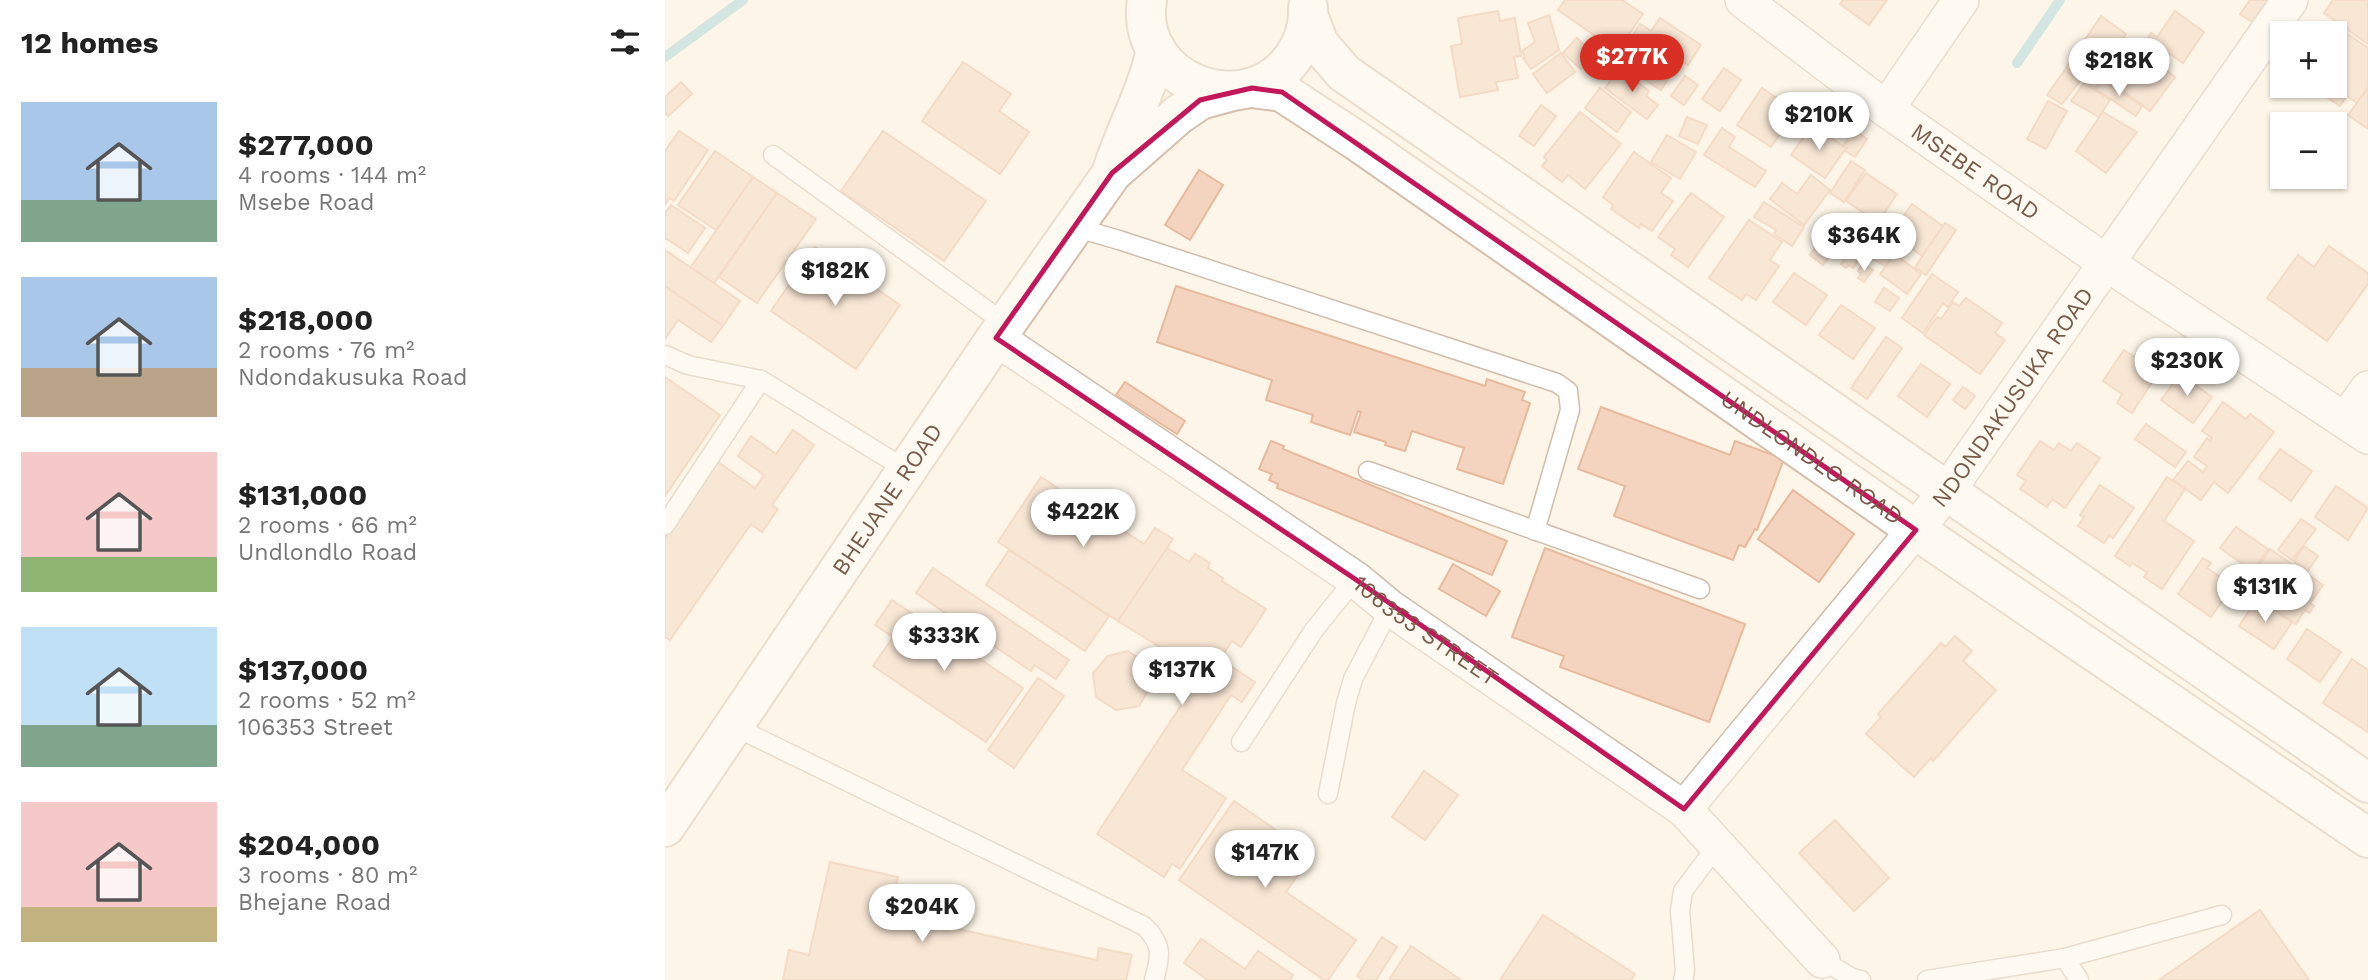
<!DOCTYPE html>
<html lang="en">
<head>
<meta charset="utf-8">
<style>
  :root { --surface:#fff; --page:#f6f6f6; --text:#222; --muted:#767676; --accent:#d93025 }
  body { margin:0; font-family:"Work Sans",sans-serif; background:var(--page); color:var(--text); height:100vh; display:flex; flex-direction:column; font-size:26px; white-space:nowrap }
  * { box-sizing:border-box; margin:0 }
  p { font-size:23px; color:var(--muted) }
  .icon { flex:none; width:38px; height:38px; fill:none; stroke:currentColor; stroke-width:2; stroke-linecap:round; stroke-linejoin:round }
  .map { position:relative; flex:1; overflow:hidden }
  .sheet { display:flex; flex-direction:column; background:var(--surface); width:665px }
  .sheet>* { flex:none }
  .fabs { position:absolute; left:1605px; top:21px; display:grid; gap:14px }
  .fabs a { display:grid; place-items:center; width:77px; height:77px; border-radius:0px; background:var(--surface); box-shadow:0 2px 5px #0004; font-size:35px }
  .price { position:absolute; translate:-50% -60px; padding:0 16px; border-radius:24px; background:#fff; color:#222; font-size:23px; line-height:46px; filter:drop-shadow(0 2px 4px #0008) }
  .price::after { content:''; position:absolute; left:50%; top:42px; width:21px; height:16px; margin-left:-10px; background:inherit; clip-path:polygon(0 0,100% 0,50% 100%) }
  .price.selected { background:var(--accent); color:#fff }
  ul { padding:0; list-style:none }
  li { display:flex; align-items:center; gap:21px; height:175px; padding:0 21px }
  li span { display:grid; place-items:center; flex:none; width:196px; height:140px; border-radius:0px; color:#555 }
  li>.icon { margin-inline-start:auto }
  span .icon { width:84px; height:84px; fill:#fffc; stroke-width:1 }
  li b { font-size:30px }
  h2 { display:flex; justify-content:space-between; align-items:center; height:84px; padding:0 21px; font-size:30px }
  main { display:flex; flex:1; min-height:0 }
  .map>svg:first-child { display:block }
  .lines { fill:none; stroke-linecap:round; stroke-linejoin:round }
  .stream { stroke:#a1d2db; stroke-width:10 }
  .building { fill:#f4d4be; stroke:#e7ba9e; stroke-width:2 }
  .lane-casing { stroke:#d0bdac; stroke-width:21 }
  .street-casing { stroke:#d0bdac; stroke-width:38 }
  .secondary-casing { stroke:#d6bfac; stroke-width:42 }
  .lane { stroke:#fff; stroke-width:18 }
  .street { stroke:#fff; stroke-width:35 }
  .secondary { stroke:#fff; stroke-width:38 }
  .marked { fill:none; stroke:#c2185b; stroke-width:5; stroke-linejoin:round }
  .labels { text-anchor:middle; stroke-width:6; stroke-linejoin:round; paint-order:stroke }
  .street-label { font-size:23px; fill:#795b4a; stroke:#fff9ef }
</style>
</head>
<body>
<main>
<section class="sheet">
<h2>12 homes<svg class="icon" aria-label="filters" viewBox="0 0 24 24"><path d="M4 7h16M4 17h16"/><circle cx="9" cy="7" r="2"/><circle cx="15" cy="17" r="2"/></svg></h2>
<ul>
<li><span style="background:linear-gradient(#a9c7e8 70%,#7fa58c 0)"><svg class="icon" aria-label="home" viewBox="0 0 24 24"><path d="M3 11l9-7 9 7M6 9v11h12V9"/></svg></span><div><b>$277,000</b><p>4 rooms · 144 m²</p><p>Msebe Road</p></div></li>
<li><span style="background:linear-gradient(#a9c7e8 65%,#b9a48a 0)"><svg class="icon" aria-label="home" viewBox="0 0 24 24"><path d="M3 11l9-7 9 7M6 9v11h12V9"/></svg></span><div><b>$218,000</b><p>2 rooms · 76 m²</p><p>Ndondakusuka Road</p></div></li>
<li><span style="background:linear-gradient(#f6c9c9 75%,#8fb573 0)"><svg class="icon" aria-label="home" viewBox="0 0 24 24"><path d="M3 11l9-7 9 7M6 9v11h12V9"/></svg></span><div><b>$131,000</b><p>2 rooms · 66 m²</p><p>Undlondlo Road</p></div></li>
<li><span style="background:linear-gradient(#bfe0f5 70%,#7fa58c 0)"><svg class="icon" aria-label="home" viewBox="0 0 24 24"><path d="M3 11l9-7 9 7M6 9v11h12V9"/></svg></span><div><b>$137,000</b><p>2 rooms · 52 m²</p><p>106353 Street</p></div></li>
<li><span style="background:linear-gradient(#f6c9c9 75%,#c2b280 0)"><svg class="icon" aria-label="home" viewBox="0 0 24 24"><path d="M3 11l9-7 9 7M6 9v11h12V9"/></svg></span><div><b>$204,000</b><p>3 rooms · 80 m²</p><p>Bhejane Road</p></div></li>
</ul>
</section>
<div class="map">
<svg width="1703" height="980" viewBox="0 0 1703 980">
  <rect width="100%" height="100%" fill="#fdf5e8"/>
  <g class="lines">
    <!-- stream -->
    <g class="stream">
      <polyline points="0,57 78,0"/>
      <polyline points="1352,63 1395,0"/>
    </g>
  </g>
  <!-- building -->
  <g class="building">
    <polygon points="900,0 957,0 978,14 952,51 893,10"/>
    <polygon points="1178,0 1222,0 1204,25 1175,4"/>
    <polygon points="1585,0 1611,0 1593,26 1575,14"/>
    <polygon points="1668,0 1703,0 1703,44 1659,13"/>
    <polygon points="833,11 835,21 850,18 856,56 849,57 853,78 831,82 833,90 795,97 786,46 797,44 793,18"/>
    <polygon points="1510,11 1539,32 1518,63 1483,38 1486,33 1492,37"/>
    <polygon points="884,15 894,50 866,69 858,58 860,57 857,51 870,42 863,23"/>
    <polygon points="1436,16 1461,34 1438,68 1441,74 1430,88 1401,68"/>
    <polygon points="995,18 1036,45 1023,65 1016,60 996,90 962,68 968,59 957,52 975,24 986,31"/>
    <polygon points="1675,29 1703,48 1703,87 1692,103 1682,96 1675,106 1646,86 1670,86 1670,37"/>
    <polygon points="912,38 929,55 916,69 898,53"/>
    <polygon points="1477,52 1510,77 1485,111 1443,80 1449,72 1458,78"/>
    <polygon points="896,53 910,72 882,93 868,74"/>
    <polygon points="298,62 346,94 334,111 364,132 335,174 257,121"/>
    <polygon points="1059,68 1076,80 1055,111 1037,99"/>
    <polygon points="954,69 984,91 981,96 993,105 982,119 940,88"/>
    <polygon points="1400,70 1415,81 1397,104 1382,95"/>
    <polygon points="1020,76 1033,85 1019,105 1006,96"/>
    <polygon points="1438,80 1477,106 1471,116 1431,89"/>
    <polygon points="16,82 27,94 3,116 0,113 0,97"/>
    <polygon points="1419,83 1445,100 1434,117 1406,101"/>
    <polygon points="935,88 966,112 952,132 920,108"/>
    <polygon points="1097,88 1131,111 1106,147 1072,125"/>
    <polygon points="1703,88 1703,129 1683,115"/>
    <polygon points="1383,101 1402,111 1381,149 1362,139"/>
    <polygon points="876,105 891,116 869,146 854,136"/>
    <polygon points="915,112 956,144 920,189 903,175 897,182 877,166 882,160 879,157"/>
    <polygon points="1438,112 1472,132 1441,173 1411,151"/>
    <polygon points="1022,117 1042,125 1033,144 1014,136"/>
    <polygon points="1147,125 1181,148 1160,178 1126,155"/>
    <polygon points="1057,128 1070,137 1064,147 1101,171 1090,187 1039,155"/>
    <polygon points="1189,130 1202,139 1190,157 1180,151 1182,148 1178,146"/>
    <polygon points="14,131 43,150 9,201 4,198 0,204 0,151"/>
    <polygon points="218,131 321,201 279,261 176,191"/>
    <polygon points="1002,135 1031,152 1015,179 986,162"/>
    <polygon points="50,151 88,177 51,230 13,205"/>
    <polygon points="969,152 1006,178 996,193 1008,201 987,231 976,224 974,228 946,209 948,205 938,197"/>
    <polygon points="1186,161 1200,170 1179,202 1165,193"/>
    <polygon points="534,170 558,185 525,240 500,225"/>
    <polygon points="1201,173 1232,194 1213,222 1181,201"/>
    <polygon points="1146,175 1165,190 1139,225 1105,199 1117,183 1132,194"/>
    <polygon points="88,177 112,193 49,283 26,267"/>
    <polygon points="112,193 151,219 92,303 54,277"/>
    <polygon points="1026,193 1059,217 1023,267 1006,255 1010,249 993,237"/>
    <polygon points="1099,202 1139,227 1127,246 1109,234 1111,230 1089,217"/>
    <polygon points="1247,204 1278,226 1257,256 1226,233"/>
    <polygon points="6,205 40,228 23,253 0,238 0,213"/>
    <polygon points="1194,213 1210,224 1204,232 1187,221"/>
    <polygon points="1084,220 1117,242 1105,260 1114,266 1091,300 1081,294 1077,300 1044,278"/>
    <polygon points="1280,223 1291,230 1261,275 1250,267"/>
    <polygon points="1156,240 1169,251 1158,265 1145,255"/>
    <polygon points="1218,244 1230,252 1220,266 1208,259"/>
    <polygon points="1664,246 1703,273 1703,284 1662,341 1602,298 1633,255 1649,267"/>
    <polygon points="150,247 235,305 191,369 106,311"/>
    <polygon points="1187,248 1193,252 1190,256 1194,259 1188,268 1184,265 1181,268 1176,264"/>
    <polygon points="0,250 75,301 58,326 0,286"/>
    <polygon points="1230,254 1256,274 1242,294 1215,274"/>
    <polygon points="1197,265 1208,270 1199,282 1193,278 1196,274 1193,271"/>
    <polygon points="1129,273 1162,295 1141,325 1108,302"/>
    <polygon points="1267,274 1293,292 1283,307 1278,303 1258,333 1237,318"/>
    <polygon points="0,286 58,326 46,342 13,320 0,339"/>
    <polygon points="511,286 820,386 822,379 860,392 857,400 865,403 838,484 792,469 799,448 747,431 740,451 720,445 721,442 689,432 696,412 693,411 685,435 646,422 648,415 601,400 607,380 492,342"/>
    <polygon points="1219,288 1234,298 1225,311 1210,302"/>
    <polygon points="1301,298 1337,323 1330,333 1340,340 1315,374 1259,335 1272,317 1276,319 1288,302 1294,306"/>
    <polygon points="1176,305 1210,328 1188,359 1154,335"/>
    <polygon points="1221,337 1237,348 1202,399 1186,388"/>
    <polygon points="1459,350 1493,373 1467,413 1452,403 1457,394 1438,381"/>
    <polygon points="1256,364 1285,384 1262,417 1233,396"/>
    <polygon points="1515,374 1547,397 1528,423 1496,400"/>
    <polygon points="0,377 55,415 0,496"/>
    <polygon points="460,382 520,421 512,434 451,395"/>
    <polygon points="1298,387 1310,396 1300,409 1288,400"/>
    <polygon points="1558,402 1581,419 1585,414 1609,432 1563,493 1549,482 1536,500 1508,480 1523,461 1538,472 1542,466 1529,457 1542,438 1545,441 1547,438 1537,431"/>
    <polygon points="936,407 1065,455 1070,441 1119,459 1092,530 1090,529 1080,547 1074,545 1068,560 949,516 960,486 913,469"/>
    <polygon points="1481,424 1521,452 1510,467 1470,439"/>
    <polygon points="128,430 149,445 107,505 113,509 97,532 86,524 5,640 0,637 0,538 53,462 90,488 99,475 73,456 86,436 111,454"/>
    <polygon points="606,441 619,446 618,449 842,541 827,575 612,488 613,484 604,480 607,474 594,469"/>
    <polygon points="1375,441 1389,450 1394,443 1406,451 1412,443 1435,458 1400,508 1387,499 1382,507 1355,489 1361,481 1352,475"/>
    <polygon points="1615,449 1647,471 1626,501 1594,478"/>
    <polygon points="376,477 479,544 490,528 508,539 453,621 333,542"/>
    <polygon points="1502,477 1520,489 1499,521 1529,541 1497,589 1479,577 1482,572 1467,563 1465,566 1450,556"/>
    <polygon points="1435,485 1469,508 1448,538 1444,536 1439,543 1413,526 1419,517 1415,515"/>
    <polygon points="1671,486 1703,508 1683,540 1650,517"/>
    <polygon points="1128,490 1189,534 1154,582 1093,539"/>
    <polygon points="1636,519 1651,529 1627,560 1613,550"/>
    <polygon points="1571,527 1603,549 1588,571 1555,548"/>
    <polygon points="1639,546 1653,556 1643,571 1629,562"/>
    <polygon points="502,548 524,562 530,554 545,563 543,568 558,578 557,581 601,609 576,647 567,641 555,659 590,682 577,702 566,695 517,770 561,798 515,869 507,864 499,877 432,834 537,673 453,621"/>
    <polygon points="880,548 1080,624 1044,722 895,667 899,656 847,637"/>
    <polygon points="1605,549 1658,585 1645,603 1649,606 1644,613 1640,610 1631,624 1579,588"/>
    <polygon points="344,550 444,616 420,651 321,585"/>
    <polygon points="1538,558 1546,563 1542,568 1568,586 1546,617 1513,594"/>
    <polygon points="788,564 835,591 821,616 774,589"/>
    <polygon points="268,568 404,660 391,679 369,665 366,671 251,593"/>
    <polygon points="1592,599 1627,622 1609,649 1574,626"/>
    <polygon points="227,600 358,688 321,742 208,666 228,637 210,625"/>
    <polygon points="1642,629 1676,652 1655,682 1622,659"/>
    <polygon points="1290,636 1307,651 1298,661 1331,690 1268,761 1266,758 1249,777 1201,734 1216,717 1213,714 1276,643 1280,647"/>
    <polygon points="463,651 483,664 486,686 474,706 451,710 431,697 428,673 443,656"/>
    <polygon points="1687,659 1703,670 1703,732 1658,703"/>
    <polygon points="373,678 399,696 349,768 323,750"/>
    <polygon points="759,771 793,795 760,840 727,817"/>
    <polygon points="569,801 647,855 621,892 691,940 663,980 659,980 514,880"/>
    <polygon points="1170,820 1224,878 1189,911 1134,853"/>
    <polygon points="165,862 233,877 226,905 237,908 235,916 432,960 434,948 467,955 461,980 118,980 124,950 144,955"/>
    <polygon points="1595,910 1644,980 1494,980"/>
    <polygon points="878,915 970,974 966,980 835,980"/>
    <polygon points="717,937 732,947 711,980 698,980 692,976"/>
    <polygon points="536,939 580,969 593,951 628,975 625,980 543,980 519,963"/>
    <polygon points="746,946 796,980 724,980"/>
  </g>
  <g class="lines">
    <defs>
      <g id="lane">
        <polyline points="108,155 341,324"/>
        <polyline points="409,227 454,240 892,383 903,391 905,410 870,531"/>
        <polyline points="0,355 23,365 96,380 242,470"/>
        <polyline points="703,471 1035,589"/>
        <polyline points="0,525 96,380"/>
        <path d="M68,726L479,926C498,944 496,956 489,980"/>
        <polyline points="576,742 649,630 690,579"/>
        <polyline points="663,794 681,703 688,679 725,608"/>
        <polyline points="1400,958 1557,915"/>
        <polyline points="1157,960 1187,978 1196,980"/>
        <polyline points="1018,980 1020,971 1015,911 1018,891 1052,846"/>
        <polyline points="1262,980 1400,958 1414,980"/>
      </g>
      <g id="street">
        <path id="s1" d="M1078,0L1221,109L1443,264L1703,436"/>
        <polyline points="1221,109 1296,0"/>
        <path id="s2" d="M331,338L690,579L725,608L1019,809L1157,960"/>
        <polyline points="1681,420 1703,389"/>
        <path id="s3" d="M1019,809L1283,490L1625,0"/>
      </g>
      <g id="secondary">
        <path d="M482,0C469,81 579,124 627,59C638,44 644,26 643,8"/>
        <polyline points="643,15 654,44 679,73 1703,783"/>
        <path id="s4" d="M587,88L617,92L692,141L1251,530L1703,838"/>
        <path d="M448,168C461,128 483,90 491,49"/>
        <path id="s5" d="M0,827L331,338L447,173L513,115L535,100L568,91"/>
      </g>
    </defs>
    <!-- lane casing -->
    <use href="#lane" class="lane-casing"/>
    <!-- street casing -->
    <use href="#street" class="street-casing"/>
    <!-- secondary casing -->
    <use href="#secondary" class="secondary-casing"/>
    <!-- lane -->
    <use href="#lane" class="lane"/>
    <!-- street -->
    <use href="#street" class="street"/>
    <!-- secondary -->
    <use href="#secondary" class="secondary"/>
  </g>
  <!-- marked area -->
  <path d="M0 0H1703V980H0ZM587,88L617,92L1251,530L1019,809L690,579L331,338L447,173L535,100Z" fill="#fdf5e8" fill-opacity=".55" fill-rule="evenodd"/>
  <path class="marked" d="M587,88L617,92L1251,530L1019,809L690,579L331,338L447,173L535,100Z"/>
  <g class="labels">
    <!-- street labels -->
    <g class="street-label">
      <text dy="8" stroke="none"><textPath href="#s1" startOffset="289">MSEBE ROAD</textPath></text>
      <text dy="8" stroke="none"><textPath href="#s3" startOffset="527">NDONDAKUSUKA ROAD</textPath></text>
      <text dy="8" stroke="none"><textPath href="#s4" startOffset="674">UNDLONDLO ROAD</textPath></text>
      <text dy="8" stroke="none"><textPath href="#s5" startOffset="396">BHEJANE ROAD</textPath></text>
      <text dy="8" stroke="none"><textPath href="#s2" startOffset="520">106353 STREET</textPath></text>
    </g>
  </g>
</svg>
<div class="fabs">
<a>+</a>
<a>−</a>
</div>
<b class="price selected" style="left:967px;top:94px">$277K</b>
<b class="price" style="left:1454px;top:98px">$218K</b>
<b class="price" style="left:1154px;top:152px">$210K</b>
<b class="price" style="left:1199px;top:273px">$364K</b>
<b class="price" style="left:170px;top:308px">$182K</b>
<b class="price" style="left:1522px;top:398px">$230K</b>
<b class="price" style="left:418px;top:549px">$422K</b>
<b class="price" style="left:1600px;top:624px">$131K</b>
<b class="price" style="left:279px;top:673px">$333K</b>
<b class="price" style="left:517px;top:707px">$137K</b>
<b class="price" style="left:600px;top:890px">$147K</b>
<b class="price" style="left:257px;top:944px">$204K</b>
</div>
</main>
</body>
</html>
